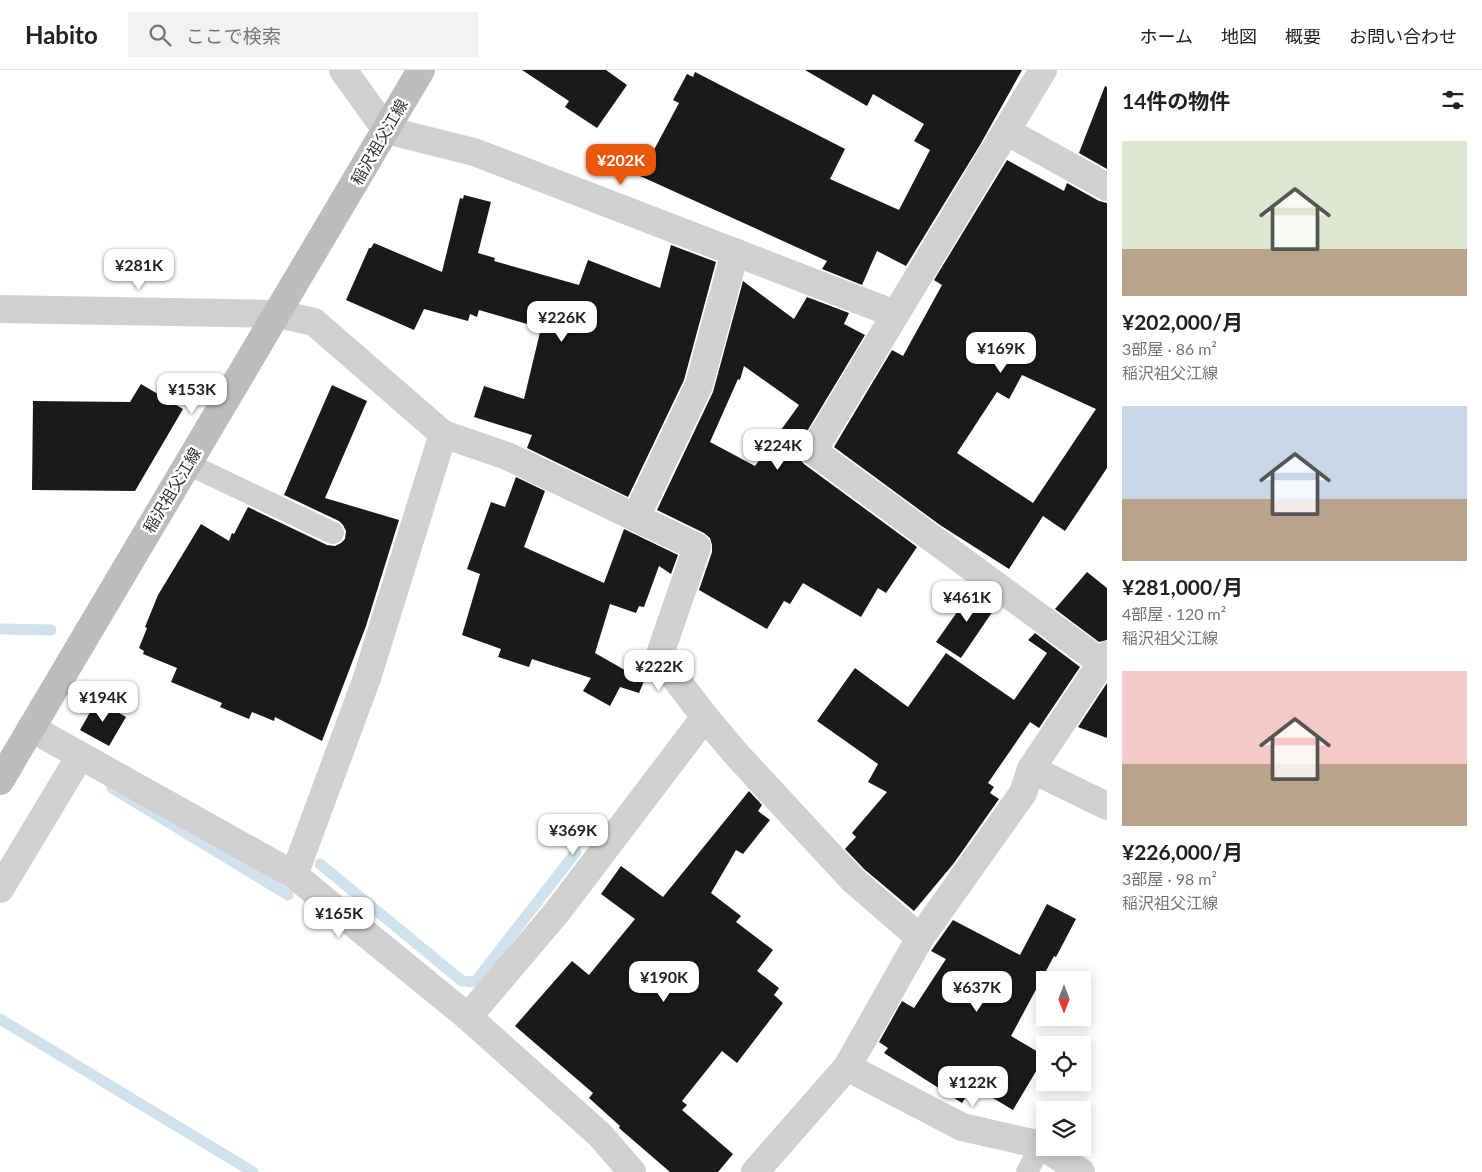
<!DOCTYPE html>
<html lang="ja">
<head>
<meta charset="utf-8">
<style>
  :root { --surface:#fff; --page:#f2f2f2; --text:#202124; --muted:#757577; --line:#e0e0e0; --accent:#ea580c }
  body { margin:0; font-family:Lato,"Noto Sans JP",sans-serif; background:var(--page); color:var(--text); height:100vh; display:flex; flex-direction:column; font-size:19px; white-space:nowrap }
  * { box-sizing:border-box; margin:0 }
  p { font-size:16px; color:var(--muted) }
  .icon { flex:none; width:28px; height:28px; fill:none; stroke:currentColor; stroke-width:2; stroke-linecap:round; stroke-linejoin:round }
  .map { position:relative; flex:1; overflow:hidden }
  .panel { display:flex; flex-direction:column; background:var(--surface); width:375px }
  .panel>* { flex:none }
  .needle { width:32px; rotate:180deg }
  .buttons { position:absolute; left:1036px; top:901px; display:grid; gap:10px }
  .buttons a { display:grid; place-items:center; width:55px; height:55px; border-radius:0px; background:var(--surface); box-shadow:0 2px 12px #0003; font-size:25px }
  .price { position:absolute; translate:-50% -42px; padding:0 11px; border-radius:10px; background:#fff; color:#222; font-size:16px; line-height:32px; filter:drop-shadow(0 1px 2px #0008) }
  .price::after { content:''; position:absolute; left:50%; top:30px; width:15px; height:11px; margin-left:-8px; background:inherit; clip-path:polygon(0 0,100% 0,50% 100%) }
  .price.current { background:var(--accent); color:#fff }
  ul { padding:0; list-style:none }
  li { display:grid; align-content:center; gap:10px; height:265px; padding:0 15px }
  li span { display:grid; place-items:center; height:155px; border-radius:0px; color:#555 }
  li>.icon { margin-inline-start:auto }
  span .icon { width:90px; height:90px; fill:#fffc; stroke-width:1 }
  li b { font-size:21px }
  h2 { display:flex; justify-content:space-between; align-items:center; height:60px; padding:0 15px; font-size:21px }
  header { display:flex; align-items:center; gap:30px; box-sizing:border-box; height:70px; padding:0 25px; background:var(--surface); border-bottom:1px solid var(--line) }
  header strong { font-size:24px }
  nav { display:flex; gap:28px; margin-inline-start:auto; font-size:18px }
  .search { width:350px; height:45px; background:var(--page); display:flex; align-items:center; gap:12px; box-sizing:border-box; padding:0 18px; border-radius:0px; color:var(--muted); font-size:19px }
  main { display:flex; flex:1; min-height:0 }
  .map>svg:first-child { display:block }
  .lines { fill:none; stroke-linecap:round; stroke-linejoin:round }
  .stream { stroke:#cfe2ee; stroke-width:11 }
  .building { fill:#1a1a1a; fill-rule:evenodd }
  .lane { stroke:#d0d0d0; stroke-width:22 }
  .street { stroke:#d0d0d0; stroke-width:28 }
  .secondary { stroke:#bdbdbd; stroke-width:28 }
  .labels { text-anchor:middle; stroke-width:5; stroke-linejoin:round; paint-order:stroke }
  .street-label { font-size:16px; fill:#333; stroke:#fff }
</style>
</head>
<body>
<header>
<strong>Habito</strong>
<div class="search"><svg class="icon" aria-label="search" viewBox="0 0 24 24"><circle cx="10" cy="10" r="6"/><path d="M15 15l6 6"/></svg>ここで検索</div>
<nav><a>ホーム</a><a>地図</a><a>概要</a><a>お問い合わせ</a></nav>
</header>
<main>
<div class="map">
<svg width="1107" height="1102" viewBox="0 0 1107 1102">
  <rect width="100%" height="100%" fill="#fff"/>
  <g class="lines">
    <!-- stream -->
    <g class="stream">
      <polyline points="0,559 51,560"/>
      <polyline points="112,718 288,825"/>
      <polyline points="320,794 462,911 475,912 576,782"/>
      <polyline points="0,949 253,1102"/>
    </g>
  </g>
  <!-- building -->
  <g class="building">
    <polygon points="522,0 606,0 627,15 597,58 565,37 569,31"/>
    <polygon points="805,0 1022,0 980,75 906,196 877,181 862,215 822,199 827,191 640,106 679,33 673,30 687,4 693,7 695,2 845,79 830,109 899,140 930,80 914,71 924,54 873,24 867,36"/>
    <polygon points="1105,16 1107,17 1107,99 1079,83"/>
    <path d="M1007,90L1064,121L1067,113L1099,131L1107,133V398L1065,461L1043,446L1009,499L940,455L834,377L892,280L903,286L942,215L934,210ZM1022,305L1096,339L1033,433L957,383L997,322L1009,329Z"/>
    <polygon points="464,125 491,132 478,183 495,188 494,191 579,215 588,190 660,218 671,175 716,192 684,310 628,427 527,378 532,365 474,347 484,316 524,329 541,258 479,240 477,247 470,244 468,251 424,239 414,260 346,230 369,178 371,178 374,173 442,202 460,128 463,129"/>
    <path d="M743,211L794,249L807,227L849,243L844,254L865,265L800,373L797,381L799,388L804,394L917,477L886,523L878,518L861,547L803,513L790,534L784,531L767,559L699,520L712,482V475L710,468L704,463L657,440L713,322ZM744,296L799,335L755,396L710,372L738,309L740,310Z"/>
    <polygon points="141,314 183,339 135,421 32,420 33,331 130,332"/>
    <polygon points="332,315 367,331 325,428 399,450 366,556 322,671 275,647 274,651 252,642 249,649 220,637 222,633 171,612 177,598 143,584 144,581 139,578 147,558 145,557 158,525 201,454 229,471 232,463 234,464 248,437 327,475 335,476 341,473 345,469 346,461 343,455 339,451 284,425"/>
    <polygon points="516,407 545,421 524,477 604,513 624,459 678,485 671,504 659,496 644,537 639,536 636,543 610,534 595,583 644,611 639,623 620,617 610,636 583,621 591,608 532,589 529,597 498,587 501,579 462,565 480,504 467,499 491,432 505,437"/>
    <polygon points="1087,502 1107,518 1107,570 1099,572 1055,539"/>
    <polygon points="974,518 997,535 961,588 936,572"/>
    <polygon points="1035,563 1080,597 1039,658 1030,652 988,713 994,717 990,723 999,729 954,793 914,841 864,799 845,779 856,767 852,763 887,722 868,712 878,694 817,651 855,598 908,637 946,583 1014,630 1047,583 1028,570"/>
    <polygon points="1107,613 1107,668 1078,657"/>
    <polygon points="97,630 126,647 109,676 80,660"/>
    <polygon points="749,721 762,735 758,741 770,750 743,784 736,780 711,823 741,846 736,852 773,880 757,901 779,918 774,925 783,933 737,993 722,981 682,1031 687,1035 682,1040 733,1084 718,1102 670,1102 619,1058 620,1056 589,1028 593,1023 515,956 572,891 589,905 635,849 601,824 621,796 663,827"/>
    <polygon points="1047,834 1076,849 1056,887 1054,886 1011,966 1045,986 1013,1040 973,1016 962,1033 884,983 888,978 879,972 902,931 914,938 946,889 931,881 953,850 1020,885"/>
  </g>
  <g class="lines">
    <!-- lane -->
    <g class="lane">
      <polyline points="188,394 333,463"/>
      <polyline points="1027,1102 1041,1075"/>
    </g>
    <!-- street -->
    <g class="street">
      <polyline points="343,0 386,60 474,82 895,244"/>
      <polyline points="1043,0 813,381 1102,593"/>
      <polyline points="1006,61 1107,117"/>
      <polyline points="0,239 278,244 314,252 443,364 507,386 697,477 659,587 705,647 737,685 853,810 920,868 847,997 755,1102"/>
      <polyline points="636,447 699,315 735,182"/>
      <polyline points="31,658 294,805 468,947 600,1065 632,1102"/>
      <polyline points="1031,699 1107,736"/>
      <polyline points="294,805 367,608 443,364"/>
      <polyline points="0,819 80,686"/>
      <polyline points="920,868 1023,723 1031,699 1107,585"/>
      <polyline points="468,947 557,842 705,647"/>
      <polyline points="847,997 962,1057 1041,1075 1081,1102"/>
    </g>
    <!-- secondary -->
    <polyline class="secondary" points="0,711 421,0"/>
  </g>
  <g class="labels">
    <!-- street labels -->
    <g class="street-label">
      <text transform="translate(379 72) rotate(-60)" y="6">稲沢祖父江線</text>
      <text transform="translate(172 420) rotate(-59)" y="6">稲沢祖父江線</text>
    </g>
  </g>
</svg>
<div class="buttons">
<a><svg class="needle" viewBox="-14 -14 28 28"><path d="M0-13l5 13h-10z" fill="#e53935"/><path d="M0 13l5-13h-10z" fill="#757577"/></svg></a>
<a><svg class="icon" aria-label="locate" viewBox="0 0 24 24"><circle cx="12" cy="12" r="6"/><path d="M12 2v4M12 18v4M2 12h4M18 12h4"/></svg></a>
<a><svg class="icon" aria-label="layers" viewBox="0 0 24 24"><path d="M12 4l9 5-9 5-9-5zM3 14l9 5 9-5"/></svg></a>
</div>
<b class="price current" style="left:621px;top:116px">¥202K</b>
<b class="price" style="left:139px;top:221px">¥281K</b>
<b class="price" style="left:562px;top:273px">¥226K</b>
<b class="price" style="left:1001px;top:304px">¥169K</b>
<b class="price" style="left:192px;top:345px">¥153K</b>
<b class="price" style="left:778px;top:401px">¥224K</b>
<b class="price" style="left:967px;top:553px">¥461K</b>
<b class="price" style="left:659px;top:622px">¥222K</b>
<b class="price" style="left:103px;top:653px">¥194K</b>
<b class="price" style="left:573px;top:786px">¥369K</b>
<b class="price" style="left:339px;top:869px">¥165K</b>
<b class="price" style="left:664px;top:933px">¥190K</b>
<b class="price" style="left:977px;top:943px">¥637K</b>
<b class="price" style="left:973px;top:1038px">¥122K</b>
</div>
<section class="panel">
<h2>14件の物件<svg class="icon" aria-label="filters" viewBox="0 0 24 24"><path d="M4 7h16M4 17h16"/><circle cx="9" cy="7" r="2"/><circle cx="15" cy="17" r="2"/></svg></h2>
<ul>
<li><span style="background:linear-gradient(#dfe7d0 70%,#b9a48a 0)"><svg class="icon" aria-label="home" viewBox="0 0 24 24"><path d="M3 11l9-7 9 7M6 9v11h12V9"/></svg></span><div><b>¥202,000/月</b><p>3部屋 · 86 m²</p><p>稲沢祖父江線</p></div></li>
<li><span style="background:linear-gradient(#c9d6e8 60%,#b9a48a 0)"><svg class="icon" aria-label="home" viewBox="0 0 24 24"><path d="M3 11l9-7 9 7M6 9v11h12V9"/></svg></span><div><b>¥281,000/月</b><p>4部屋 · 120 m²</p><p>稲沢祖父江線</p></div></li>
<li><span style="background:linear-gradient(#f6c9c9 60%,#b9a48a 0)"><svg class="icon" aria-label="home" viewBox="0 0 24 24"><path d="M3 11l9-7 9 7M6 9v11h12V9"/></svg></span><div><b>¥226,000/月</b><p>3部屋 · 98 m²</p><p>稲沢祖父江線</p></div></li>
</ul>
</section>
</main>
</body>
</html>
